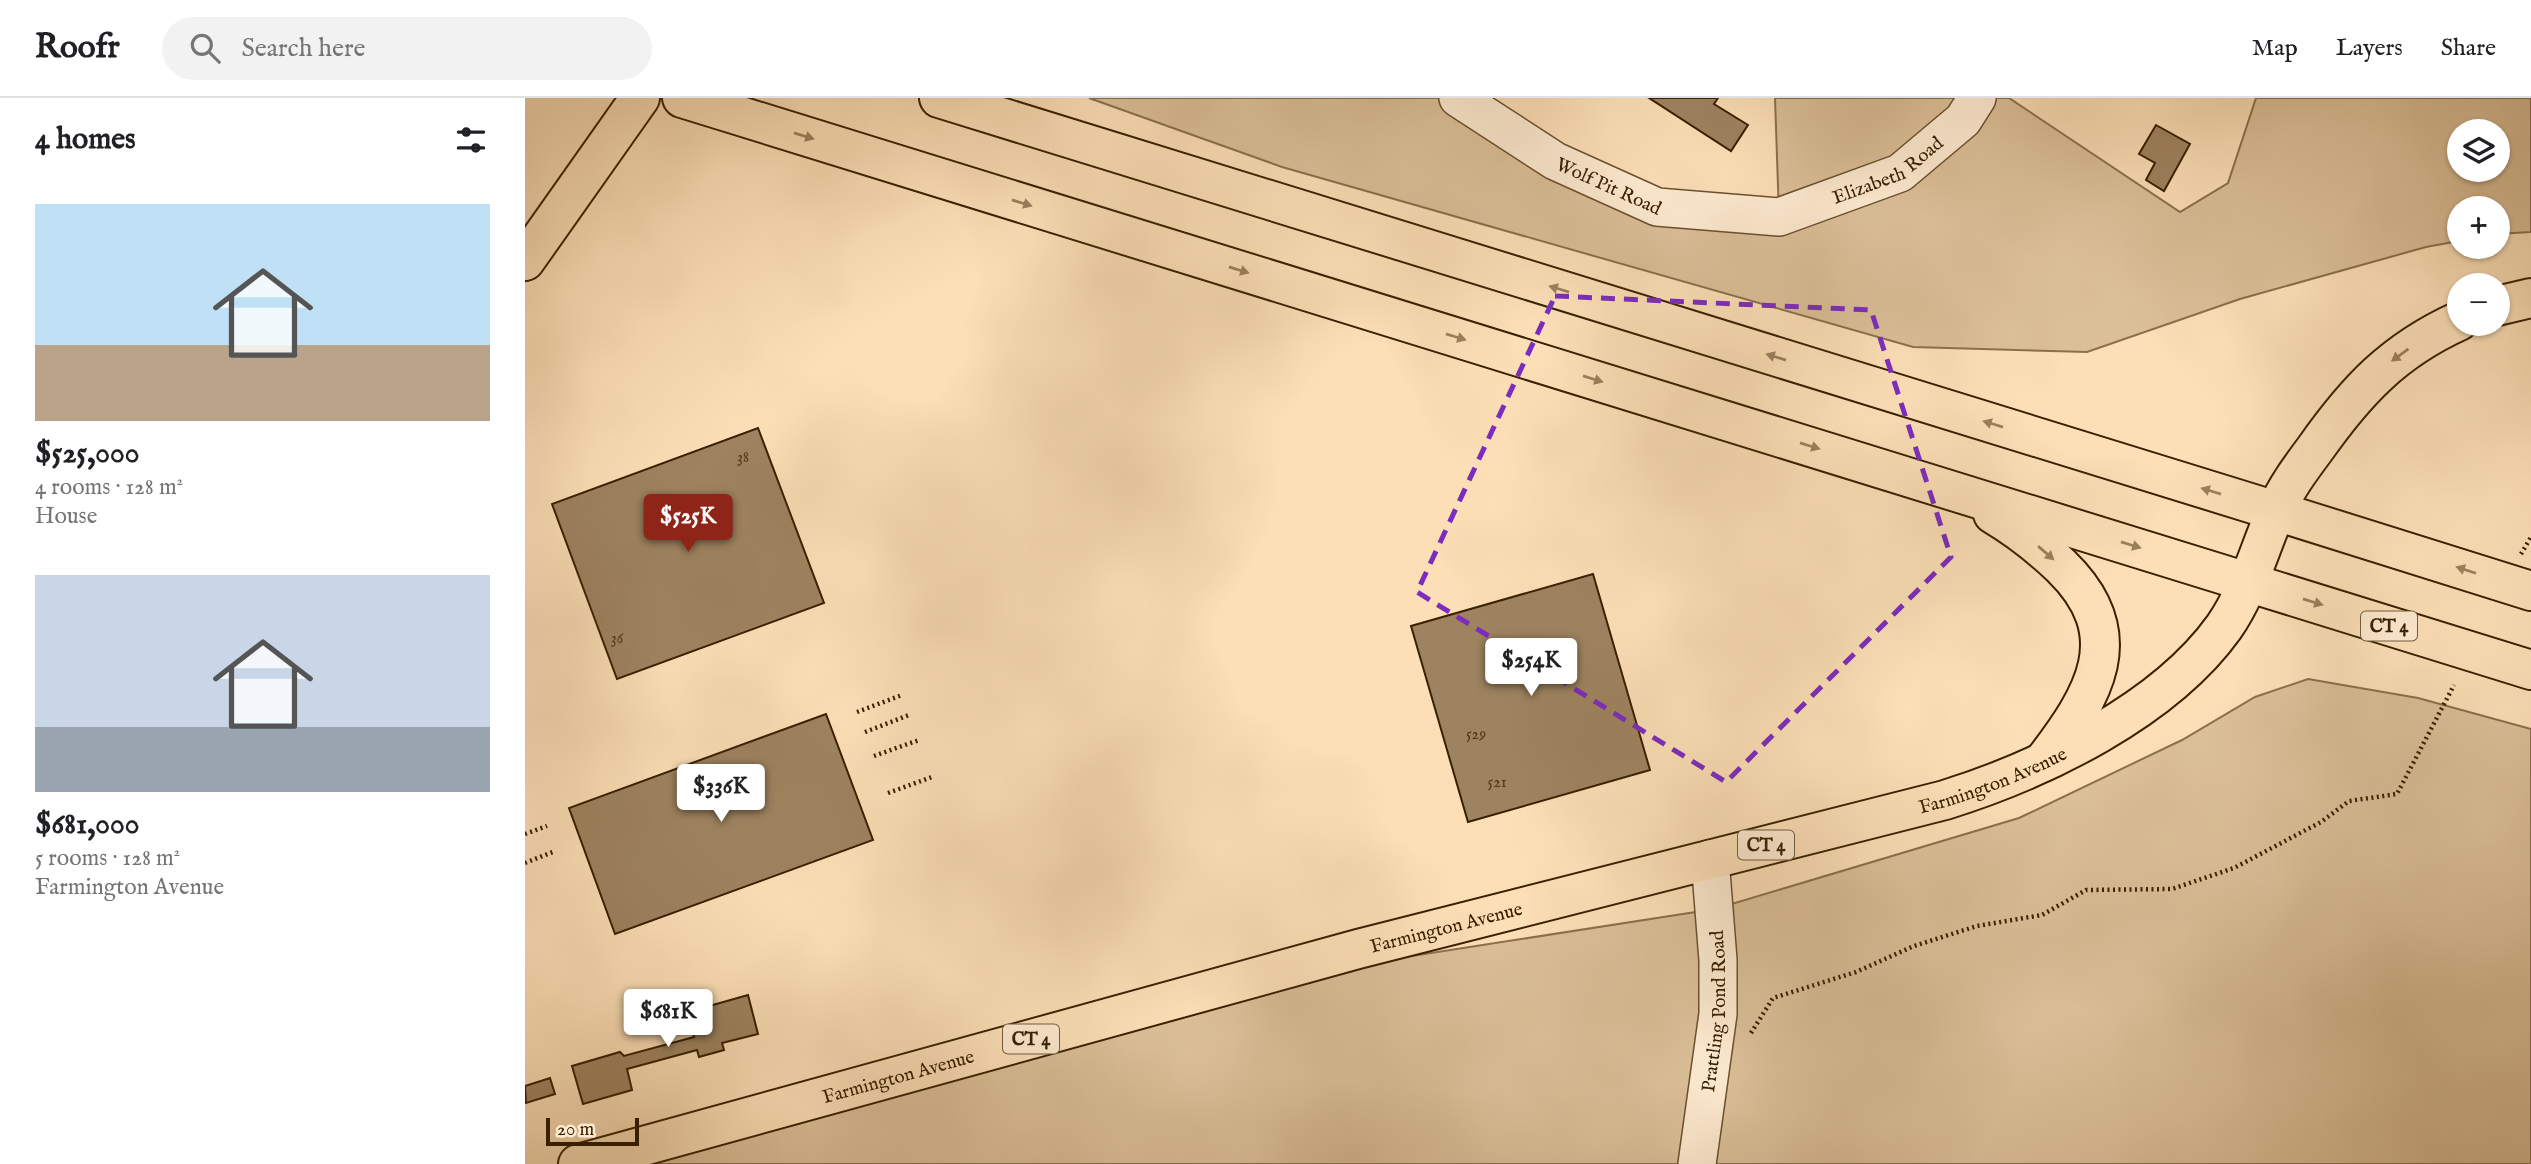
<!DOCTYPE html>
<html lang="en">
<head>
<meta charset="utf-8">
<style>
  :root { --surface:#fff; --page:#f2f2f2; --text:#202124; --muted:#757577; --line:#e0e0e0; --accent:#8f2418 }
  body { margin:0; font-family:"IM FELL English",serif; background:var(--page); color:var(--text); height:100vh; display:flex; flex-direction:column; font-size:26px; white-space:nowrap }
  * { box-sizing:border-box; margin:0 }
  p { font-size:23px; color:var(--muted) }
  .icon { flex:none; width:38px; height:38px; fill:none; stroke:currentColor; stroke-width:2; stroke-linecap:round; stroke-linejoin:round }
  .map { position:relative; flex:1; overflow:hidden }
  .panel { display:flex; flex-direction:column; background:var(--surface); width:525px }
  .panel>* { flex:none }
  .controls { position:absolute; left:1922px; top:21px; display:grid; gap:14px }
  .controls a { display:grid; place-items:center; width:63px; height:63px; border-radius:50%; background:var(--surface); box-shadow:0 2px 5px #0004; font-size:35px }
  .scale { position:absolute; left:21px; bottom:18px; width:93px; box-sizing:border-box; padding-left:7px; border:4px solid #382001; border-top:0; font-size:19px; line-height:24px; white-space:nowrap; color:#382001; -webkit-text-stroke:5px #fdead0; paint-order:stroke }
  .price { position:absolute; translate:-50% -60px; padding:0 16px; border-radius:7px; background:#fff; color:#222; font-size:23px; line-height:46px; filter:drop-shadow(0 2px 4px #0008) }
  .price::after { content:''; position:absolute; left:50%; top:42px; width:21px; height:16px; margin-left:-10px; background:inherit; clip-path:polygon(0 0,100% 0,50% 100%) }
  .price.current { background:var(--accent); color:#fff }
  ul { padding:0; list-style:none }
  li { display:grid; align-content:center; gap:14px; height:371px; padding:0 35px }
  li span { display:grid; place-items:center; height:217px; border-radius:0px; color:#555 }
  li>.icon { margin-inline-start:auto }
  span .icon { width:126px; height:126px; fill:#fffc; stroke-width:1 }
  li b { font-size:30px }
  h2 { display:flex; justify-content:space-between; align-items:center; height:84px; padding:0 35px; font-size:30px }
  header { display:flex; align-items:center; gap:42px; box-sizing:border-box; height:98px; padding:0 35px; background:var(--surface); border-bottom:2px solid var(--line) }
  header strong { font-size:33px }
  nav { display:flex; gap:38px; margin-inline-start:auto; font-size:24px }
  .search { width:490px; height:63px; background:var(--page); display:flex; align-items:center; gap:18px; box-sizing:border-box; padding:0 24px; border-radius:38px; color:var(--muted); font-size:26px }
  main { display:flex; flex:1; min-height:0 }
  .map>svg:first-child { display:block }
  .green { fill:#dbbf98; stroke:#8a704c; stroke-width:2; fill-rule:evenodd }
  .building { fill:#9e8360; stroke:#382001; stroke-width:2 }
  .lines { fill:none; stroke-linecap:round; stroke-linejoin:round }
  .minor-casing { stroke:#69502e; stroke-width:40 }
  .major-casing { stroke:#382001; stroke-width:42 }
  .highway-casing { stroke:#382001; stroke-width:42 }
  .path { stroke:#382001; stroke-width:4.5; stroke-dasharray:2 3.5; stroke-linecap:butt }
  .minor { stroke:#fdead0; stroke-width:37 }
  .major { stroke:#fcdfb7; stroke-width:38 }
  .highway { stroke:#fcdfb7; stroke-width:38 }
  .oneway { fill:#9a805c }
  .marked { fill:none; stroke:#7b2cbf; stroke-width:5; stroke-dasharray:14 9; stroke-linejoin:round }
  .labels { text-anchor:middle; stroke-width:6; stroke-linejoin:round; paint-order:stroke }
  .number-label { font-size:16px; fill:#523919 }
  .shield { fill:#fdead0; stroke:#735d3f; stroke-width:2 }
  .shield-label { font-size:18px; font-weight:bold; fill:#382001 }
  .street-label { font-size:19px; fill:#382001; stroke:#fdead0 }
</style>
</head>
<body>
<header>
<strong>Roofr</strong>
<div class="search"><svg class="icon" aria-label="search" viewBox="0 0 24 24"><circle cx="10" cy="10" r="6"/><path d="M15 15l6 6"/></svg>Search here</div>
<nav><a>Map</a><a>Layers</a><a>Share</a></nav>
</header>
<main>
<section class="panel">
<h2>4 homes<svg class="icon" aria-label="filters" viewBox="0 0 24 24"><path d="M4 7h16M4 17h16"/><circle cx="9" cy="7" r="2"/><circle cx="15" cy="17" r="2"/></svg></h2>
<ul>
<li><span style="background:linear-gradient(#bfe0f5 65%,#b9a48a 0)"><svg class="icon" aria-label="home" viewBox="0 0 24 24"><path d="M3 11l9-7 9 7M6 9v11h12V9"/></svg></span><div><b>$525,000</b><p>4 rooms · 128 m²</p><p>House</p></div></li>
<li><span style="background:linear-gradient(#c9d6e8 70%,#9aa5b1 0)"><svg class="icon" aria-label="home" viewBox="0 0 24 24"><path d="M3 11l9-7 9 7M6 9v11h12V9"/></svg></span><div><b>$681,000</b><p>5 rooms · 128 m²</p><p>Farmington Avenue</p></div></li>
</ul>
</section>
<div class="map">
<svg width="2006" height="1066" viewBox="0 0 2006 1066">
  <rect width="100%" height="100%" fill="#fcdfb7"/>
  <filter id="stains"><feTurbulence type="fractalNoise" baseFrequency=".00286" numOctaves="4"/><feColorMatrix values="0 0 0 0 .2 0 0 0 0 .09 0 0 0 0 .02 0 0 0 .5 -.17"/></filter>
  <radialGradient id="worn" r=".72"><stop offset=".6" stop-color="#630" stop-opacity="0"/><stop offset="1" stop-color="#630" stop-opacity=".3"/></radialGradient>
  <!-- green -->
  <g class="green">
    <path d="M564,0H933L1132,109L1254,118L1250,0H1484L1655,114L1703,85L1731,0H2006V134L1972,136V110H1934V143L1901,149L1715,201L1562,254L1388,249L757,69ZM1934,33H1972V72H1934Z"/>
    <polygon points="1783,581 1893,600 2006,631 2006,1066 57,1066 700,887 1190,811 1494,720 1657,642 1730,599"/>
  </g>
  <!-- building -->
  <g class="building">
    <polygon points="1124,0 1193,0 1189,6 1223,27 1206,53"/>
    <polygon points="1631,27 1665,46 1639,93 1621,82 1630,65 1614,56"/>
    <polygon points="233,330 299,505 92,581 27,406"/>
    <polygon points="1068,476 1125,672 943,724 886,528"/>
    <polygon points="301,616 348,742 90,836 44,710"/>
    <polygon points="223,897 233,936 197,945 199,952 174,959 172,952 102,971 107,992 58,1006 47,968 95,954 99,958 169,939 163,914"/>
    <polygon points="25,980 30,996 1,1005 0,988"/>
  </g>
  <g class="lines">
    <defs>
      <g id="minor">
        <path id="s1" d="M933,0L1030,63L1132,109L1254,119L1375,75L1438,22L1452,0"/>
        <path id="s2" d="M1172,1066L1193,916V862L1185,761"/>
      </g>
      <g id="major">
        <polyline points="0,163 115,0"/>
        <polyline points="1972,208 2006,200"/>
        <polyline points="1751,413 2006,493"/>
        <polyline points="1722,484 2006,572"/>
        <path id="s3" d="M53,1066L833,851L1420,702C1516,672 1639,613 1699,529C1723,495 1734,452 1751,413C1761,390 1775,371 1790,351C1831,293 1868,253 1934,223"/>
      </g>
      <g id="highway">
        <polyline points="157,0 1722,484"/>
        <polyline points="414,0 1751,413"/>
        <path d="M1468,416C1493,431 1515,448 1536,468C1607,537 1569,598 1518,664"/>
      </g>
    </defs>
    <!-- minor casing -->
    <use href="#minor" class="minor-casing"/>
    <!-- major casing -->
    <use href="#major" class="major-casing"/>
    <!-- highway casing -->
    <use href="#highway" class="highway-casing"/>
    <!-- path -->
    <g class="path">
      <polyline points="1996,456 2006,439"/>
      <polyline points="332,614 377,597"/>
      <polyline points="340,634 384,617"/>
      <polyline points="349,658 394,642"/>
      <polyline points="363,695 407,679"/>
      <polyline points="0,736 22,728"/>
      <polyline points="0,765 30,753"/>
      <polyline points="1226,935 1248,900 1331,874 1389,848 1452,828 1517,817 1561,792 1647,791 1709,770 1796,724 1824,703 1872,696 1929,587"/>
    </g>
    <!-- minor -->
    <use href="#minor" class="minor"/>
    <!-- major -->
    <use href="#major" class="major"/>
    <!-- highway -->
    <use href="#highway" class="highway"/>
  </g>
  <!-- one-way arrows -->
  <defs><path id="oneway-solid" d="M-6-.8H1V-3.2L6.5 0L1 3.2V.8H-6Z" transform="scale(1.75)"/></defs>
  <g class="oneway">
    <use href="#oneway-solid" transform="translate(279 38) rotate(17)"/>
    <use href="#oneway-solid" transform="translate(497 105) rotate(17)"/>
    <use href="#oneway-solid" transform="translate(714 172) rotate(17)"/>
    <use href="#oneway-solid" transform="translate(1034 191) rotate(-163)"/>
    <use href="#oneway-solid" transform="translate(931 239) rotate(17)"/>
    <use href="#oneway-solid" transform="translate(1875 257) rotate(144)"/>
    <use href="#oneway-solid" transform="translate(1251 259) rotate(-163)"/>
    <use href="#oneway-solid" transform="translate(1068 281) rotate(17)"/>
    <use href="#oneway-solid" transform="translate(1468 326) rotate(-163)"/>
    <use href="#oneway-solid" transform="translate(1285 348) rotate(17)"/>
    <use href="#oneway-solid" transform="translate(1686 393) rotate(-163)"/>
    <use href="#oneway-solid" transform="translate(1606 447) rotate(17)"/>
    <use href="#oneway-solid" transform="translate(1521 455) rotate(41)"/>
    <use href="#oneway-solid" transform="translate(1941 472) rotate(-162)"/>
    <use href="#oneway-solid" transform="translate(1788 504) rotate(17)"/>
  </g>
  <!-- marked area -->
  <path class="marked" d="M1030,198L1346,212L1426,459L1201,684L892,494Z"/>
  <g class="labels">
    <!-- number labels -->
    <g class="number-label">
      <text x="218" y="364">38</text>
      <text x="92" y="545">36</text>
      <text x="951" y="641">529</text>
      <text x="972" y="689">521</text>
    </g>
    <!-- shield labels -->
    <g class="shield">
      <rect x="1836" y="513.5" width="56" height="29" rx="5"/>
      <rect x="1213" y="732.5" width="56" height="29" rx="5"/>
      <rect x="478" y="926.5" width="56" height="29" rx="5"/>
    </g>
    <g class="shield-label">
      <text x="1864" y="534">CT 4</text>
      <text x="1241" y="753">CT 4</text>
      <text x="506" y="947">CT 4</text>
    </g>
    <!-- street labels -->
    <g class="street-label">
      <text dy="7" stroke="none"><textPath href="#s1" startOffset="469">Elizabeth Road</textPath></text>
      <text dy="7" stroke="none"><textPath href="#s1" startOffset="175">Wolf Pit Road</textPath></text>
      <text dy="7" stroke="none"><textPath href="#s3" startOffset="1466">Farmington Avenue</textPath></text>
      <text dy="7" stroke="none"><textPath href="#s3" startOffset="900">Farmington Avenue</textPath></text>
      <text dy="7" stroke="none"><textPath href="#s2" startOffset="154">Prattling Pond Road</textPath></text>
      <text dy="7" stroke="none"><textPath href="#s3" startOffset="332">Farmington Avenue</textPath></text>
    </g>
  </g>
  <rect width="100%" height="100%" filter="url(#stains)"/>
  <rect width="100%" height="100%" fill="url(#worn)"/>
</svg>
<div class="controls">
<a><svg class="icon" aria-label="layers" viewBox="0 0 24 24"><path d="M12 4l9 5-9 5-9-5zM3 14l9 5 9-5"/></svg></a>
<a>+</a>
<a>−</a>
</div>
<div class="scale">20 m</div>
<b class="price current" style="left:163px;top:456px">$525K</b>
<b class="price" style="left:1006px;top:600px">$254K</b>
<b class="price" style="left:196px;top:726px">$336K</b>
<b class="price" style="left:143px;top:951px">$681K</b>
</div>
</main>
</body>
</html>
